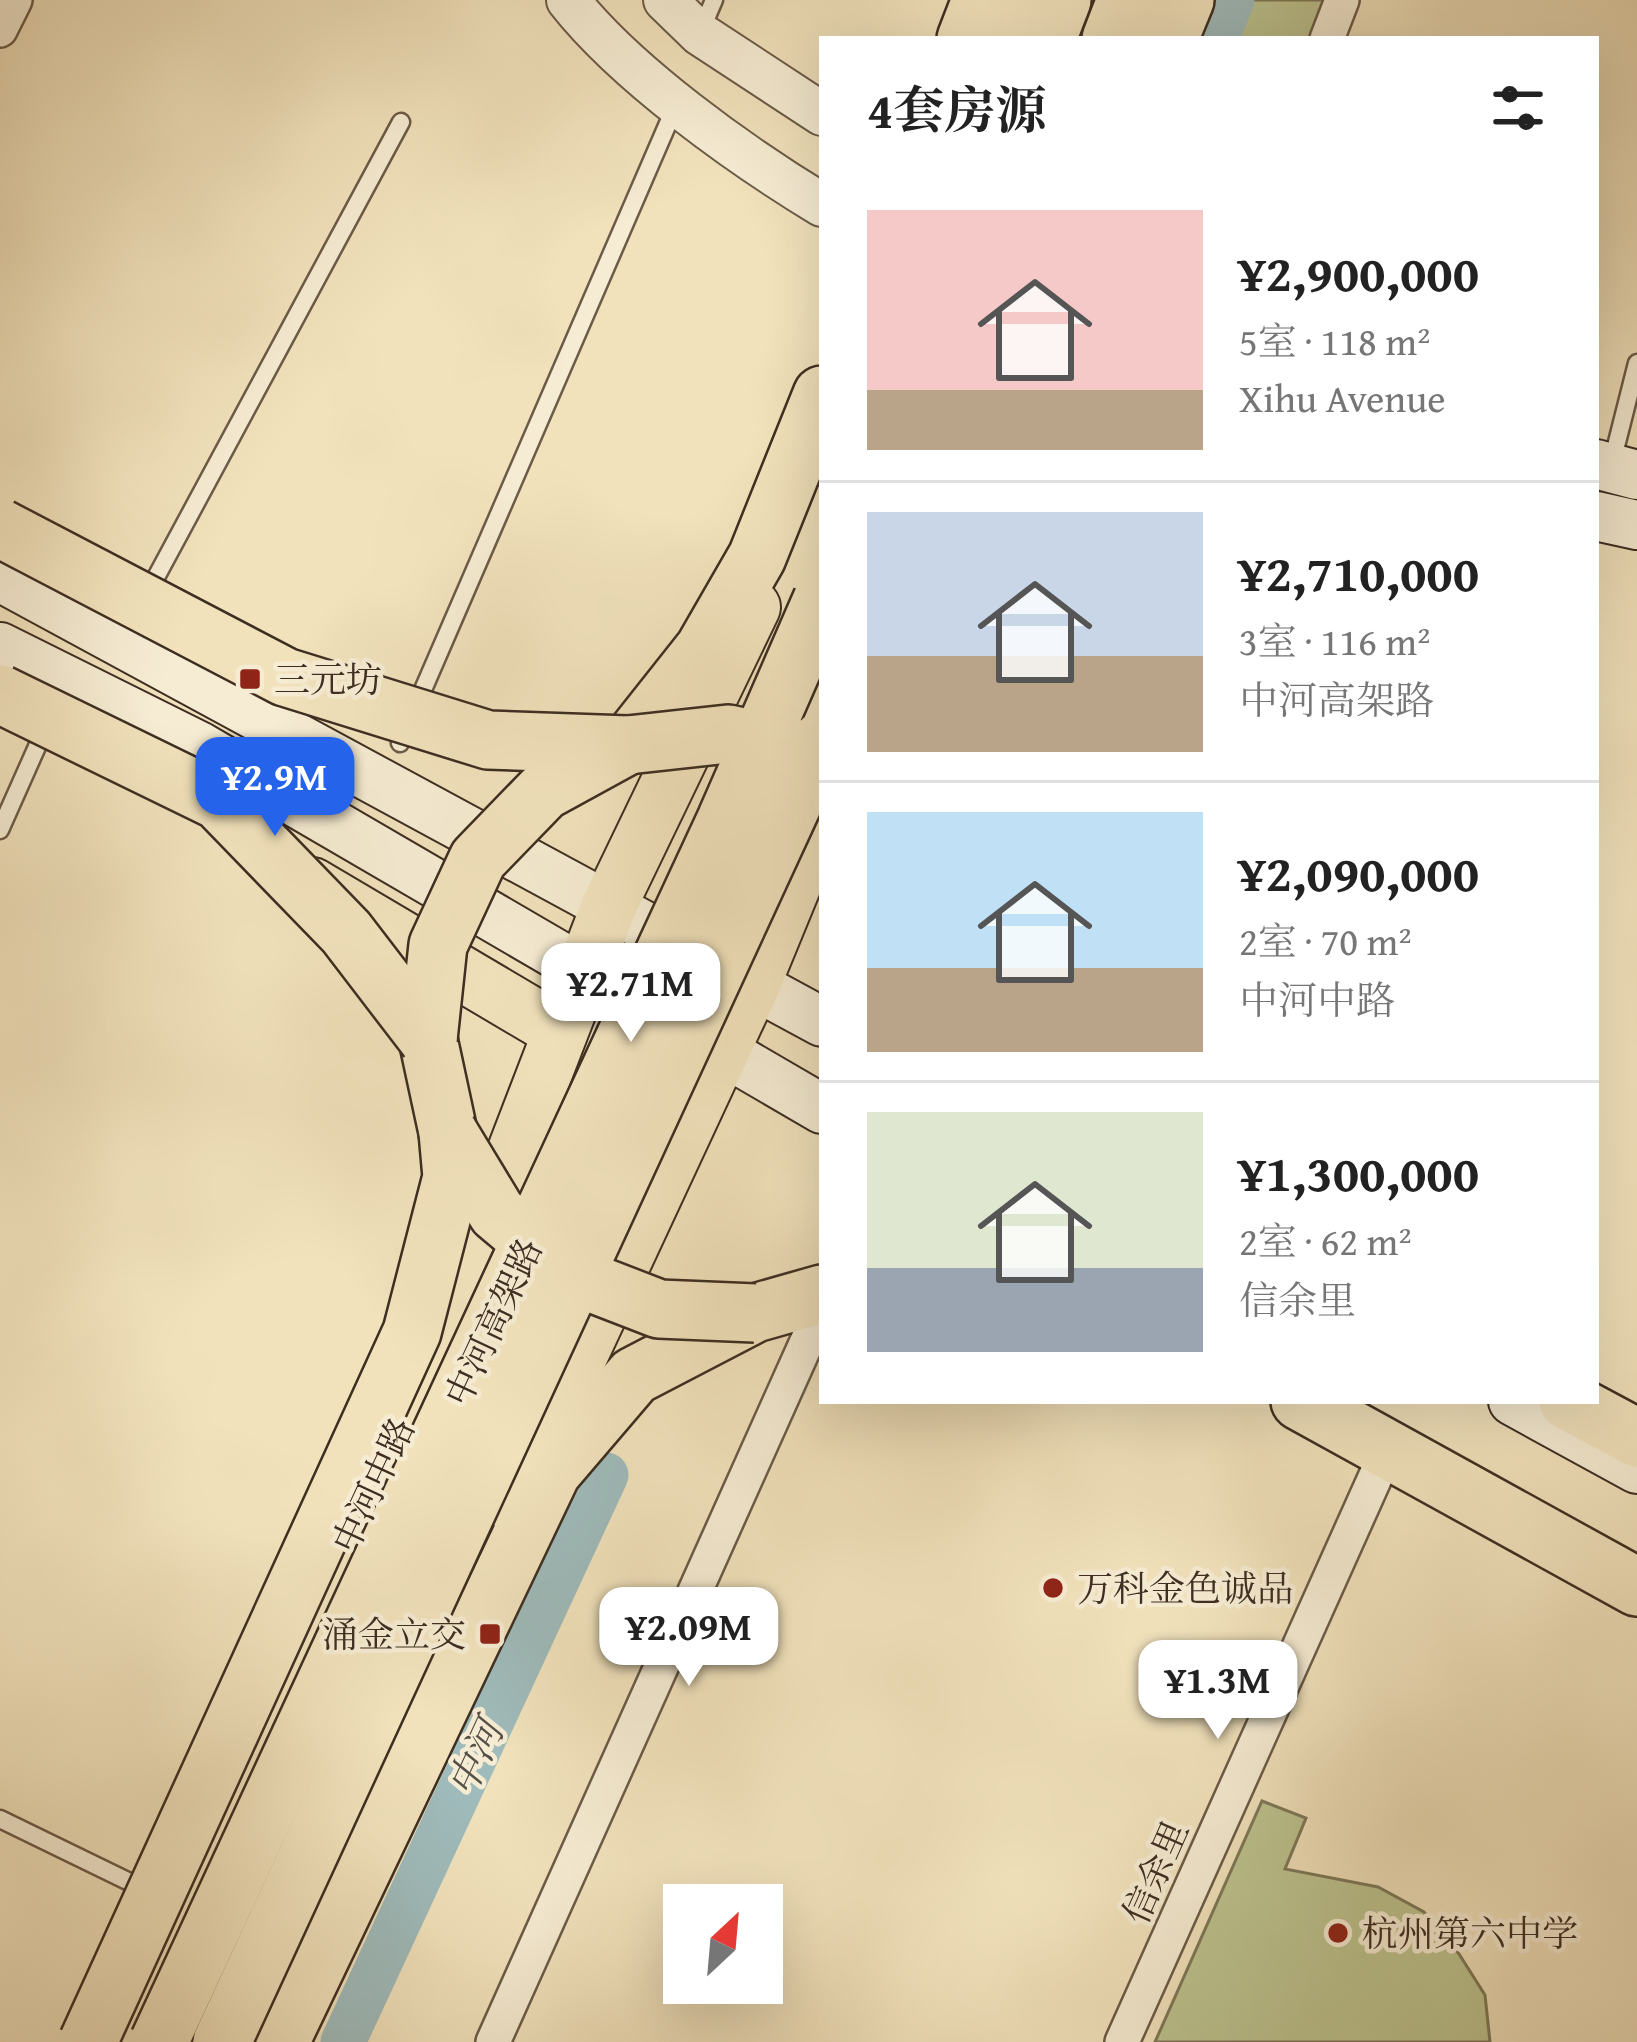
<!DOCTYPE html>
<html lang="zh">
<head>
<meta charset="utf-8">
<style>
  :root { --surface:#fff; --page:#f2f2f2; --text:#222; --muted:#767676; --line:#e0e0e0; --accent:#2563eb }
  body { margin:0; font-family:"Gentium Book Plus","Noto Serif SC",serif; background:var(--page); color:var(--text); height:100vh; display:flex; flex-direction:column; font-size:45px; white-space:nowrap }
  * { box-sizing:border-box; margin:0 }
  p { font-size:39px; color:var(--muted) }
  .icon { flex:none; width:66px; height:66px; fill:none; stroke:currentColor; stroke-width:2; stroke-linecap:round; stroke-linejoin:round }
  .map { position:relative; flex:1; overflow:hidden }
  .drawer { position:absolute; left:819px; top:36px; width:780px; height:1368px; display:flex; flex-direction:column; background:var(--surface); border-radius:0px; box-shadow:0 12px 48px #0002 }
  .drawer>* { flex:none }
  .needle { width:78px; rotate:26deg }
  .tools { position:absolute; left:663px; top:1884px; display:grid; gap:24px }
  .tools a { display:grid; place-items:center; width:120px; height:120px; border-radius:0px; background:var(--surface); box-shadow:0 12px 48px #0002; font-size:60px }
  .price { position:absolute; translate:-50% -102px; padding:0 27px; border-radius:24px; background:#fff; color:#222; font-size:39px; line-height:78px; filter:drop-shadow(0 3px 6px #0008) }
  .price::after { content:''; position:absolute; left:50%; top:72px; width:36px; height:27px; margin-left:-18px; background:inherit; clip-path:polygon(0 0,100% 0,50% 100%) }
  .price.on { background:var(--accent); color:#fff }
  ul { padding:0; list-style:none }
  li { display:flex; align-items:center; gap:36px; height:300px; padding:0 48px }
  li+li { border-top:3px solid var(--line) }
  li span { display:grid; place-items:center; flex:none; width:336px; height:240px; border-radius:0px; color:#555 }
  li>.icon { margin-inline-start:auto }
  span .icon { width:144px; height:144px; fill:#fffc; stroke-width:1 }
  li b { font-size:51px }
  h2 { display:flex; justify-content:space-between; align-items:center; height:144px; padding:0 48px; font-size:51px }
  .map>svg:first-child { display:block }
  .green { fill:#bcc38f; stroke:#7d7858; stroke-width:3 }
  .lines { fill:none; stroke-linecap:round; stroke-linejoin:round }
  .canal { stroke:#9fbbbb; stroke-width:45 }
  .service-casing { stroke:#6b5b48; stroke-width:21 }
  .minor-casing { stroke:#6b5b48; stroke-width:38 }
  .tertiary-casing { stroke:#6b5b48; stroke-width:46 }
  .secondary-casing { stroke:#3e2e22; stroke-width:52 }
  .primary-casing { stroke:#3e2e22; stroke-width:58 }
  .trunk-casing { stroke:#3e2e22; stroke-width:62 }
  .service { stroke:#f6ecd3; stroke-width:16 }
  .minor { stroke:#f6ecd3; stroke-width:33 }
  .tertiary { stroke:#f6ecd3; stroke-width:42 }
  .secondary { stroke:#f6ecd3; stroke-width:48 }
  .primary { stroke:#f1e2bc; stroke-width:54 }
  .trunk { stroke:#f1e2bc; stroke-width:57 }
  .trunk-bridge-casing { stroke:#3e2e22; stroke-width:62; stroke-linecap:butt }
  .trunk-bridge { stroke:#f1e2bc; stroke-width:57 }
  .poi-dot { fill:#8f2418; stroke:#f6ecd3; stroke-width:4.5 }
  .labels { text-anchor:middle; stroke-width:9; stroke-linejoin:round; paint-order:stroke }
  .poi-label { font-size:36px; fill:#3e2e22; stroke:#f6ecd3; text-anchor:start }
  .street-label { font-size:36px; fill:#3e2e22; stroke:#f6ecd3 }
  .water-label { font-size:39px; font-style:italic; fill:#565148; stroke:#f6ecd3 }
</style>
</head>
<body>
<div class="map">
<svg width="1637" height="2042" viewBox="0 0 1637 2042">
  <rect width="100%" height="100%" fill="#f1e2bc"/>
  <filter id="stains"><feTurbulence type="fractalNoise" baseFrequency=".00167" numOctaves="4"/><feColorMatrix values="0 0 0 0 .2 0 0 0 0 .09 0 0 0 0 .02 0 0 0 .5 -.17"/></filter>
  <radialGradient id="worn" r=".72"><stop offset=".6" stop-color="#630" stop-opacity="0"/><stop offset="1" stop-color="#630" stop-opacity=".3"/></radialGradient>
  <!-- green -->
  <g class="green">
    <polygon points="1197,0 1345,0 1329,39 1179,39"/>
    <polygon points="1262,1801 1306,1818 1285,1869 1378,1887 1424,1912 1459,1954 1485,1995 1490,2042 1155,2042"/>
  </g>
  <g class="lines">
    <!-- canal -->
    <g class="canal">
      <polyline points="1216,39 1232,0"/>
      <polyline points="343,2042 606,1475"/>
    </g>
    <defs>
      <g id="service">
        <polyline points="700,33 714,0"/>
        <polyline points="1612,462 1637,363"/>
        <polyline points="147,594 401,122"/>
        <polyline points="400,743 676,105"/>
        <polyline points="0,830 40,740"/>
        <polyline points="0,1819 148,1891"/>
      </g>
      <g id="minor">
        <polyline points="0,30 15,0"/>
        <polyline points="1327,39 1342,0"/>
        <polyline points="493,2042 822,1308"/>
        <polyline points="1122,2042 1378,1471"/>
      </g>
      <g id="tertiary">
        <path d="M568,0C626,74 741,156 822,205"/>
        <polyline points="665,0 700,34 822,114"/>
      </g>
      <g id="secondary">
        <polyline points="1596,464 1637,475"/>
        <polyline points="1596,516 1637,525"/>
        <polyline points="0,577 822,1022"/>
        <polyline points="0,647 199,746 822,1109"/>
        <polyline points="1513,1401 1637,1469"/>
      </g>
      <g id="primary">
        <polyline points="1012,39 1028,0"/>
        <polyline points="312,885 559,1031"/>
        <polyline points="409,1406 459,1296 609,906 753,607"/>
        <polyline points="511,1504 753,984 822,816"/>
      </g>
      <g id="trunk">
        <polyline points="966,39 981,0"/>
        <polyline points="1047,39 1062,0"/>
        <polyline points="1111,39 1126,0"/>
        <polyline points="1169,39 1185,0"/>
        <polyline points="628,745 704,649 757,557 822,395"/>
        <polyline points="428,1039 448,1132"/>
        <polyline points="1300,1401 1637,1587"/>
        <polyline points="1568,1401 1637,1438"/>
        <polyline points="280,2042 552,1472 634,1376 755,1313 822,1294"/>
      </g>
    </defs>
    <!-- service casing -->
    <use href="#service" class="service-casing"/>
    <!-- minor casing -->
    <use href="#minor" class="minor-casing"/>
    <!-- tertiary casing -->
    <use href="#tertiary" class="tertiary-casing"/>
    <!-- secondary casing -->
    <use href="#secondary" class="secondary-casing"/>
    <!-- primary casing -->
    <use href="#primary" class="primary-casing"/>
    <!-- trunk casing -->
    <use href="#trunk" class="trunk-casing"/>
    <!-- service -->
    <use href="#service" class="service"/>
    <!-- minor -->
    <use href="#minor" class="minor"/>
    <!-- tertiary -->
    <use href="#tertiary" class="tertiary"/>
    <!-- secondary -->
    <use href="#secondary" class="secondary"/>
    <!-- primary -->
    <use href="#primary" class="primary"/>
    <!-- trunk -->
    <use href="#trunk" class="trunk"/>
    <defs>
      <g id="trunk-bridge">
        <polyline points="0,528 285,677 488,740 628,745 728,734 794,748"/>
        <polyline points="0,694 219,801 346,932 428,1039"/>
        <polyline points="428,1039 438,945 478,859 544,791 628,745"/>
        <polyline points="448,1132 497,1213 571,1275 659,1309 755,1313"/>
        <polyline points="88,2042 412,1332 452,1177 448,1132"/>
        <polyline points="159,2042 726,820 822,600"/>
        <polyline points="222,2042 822,740"/>
      </g>
    </defs>
    <!-- trunk-bridge casing -->
    <use href="#trunk-bridge" class="trunk-bridge-casing"/>
    <!-- trunk-bridge -->
    <use href="#trunk-bridge" class="trunk-bridge"/>
  </g>
  <!-- markers -->
  <g class="poi-dot">
    <rect x="238" y="667" width="24" height="24" rx="6"/>
    <circle cx="1053" cy="1588" r="12"/>
    <rect x="478" y="1622" width="24" height="24" rx="6"/>
    <circle cx="1338" cy="1933" r="12"/>
  </g>
  <g class="labels">
    <!-- poi labels -->
    <g class="poi-label">
      <text x="274" y="692">三元坊</text>
      <text x="1077" y="1601">万科金色诚品</text>
      <text x="466" y="1647" text-anchor="end">涌金立交</text>
      <text x="1362" y="1946">杭州第六中学</text>
    </g>
    <!-- street labels -->
    <g class="street-label">
      <text transform="translate(493 1322) rotate(-65)" y="13">中河高架路</text>
      <text transform="translate(373 1485) rotate(-65)" y="13">中河中路</text>
      <text transform="translate(1155 1872) rotate(-66)" y="13">信余里</text>
    </g>
    <!-- water labels -->
    <g class="water-label">
      <text transform="translate(475 1758) rotate(-65)" y="14">中河</text>
    </g>
  </g>
  <rect width="100%" height="100%" filter="url(#stains)"/>
  <rect width="100%" height="100%" fill="url(#worn)"/>
</svg>
<div class="tools">
<a><svg class="needle" viewBox="-14 -14 28 28"><path d="M0-13l5 13h-10z" fill="#e53935"/><path d="M0 13l5-13h-10z" fill="#767676"/></svg></a>
</div>
<b class="price on" style="left:275px;top:839px">¥2.9M</b>
<b class="price" style="left:631px;top:1045px">¥2.71M</b>
<b class="price" style="left:689px;top:1689px">¥2.09M</b>
<b class="price" style="left:1218px;top:1742px">¥1.3M</b>
<section class="drawer">
<h2>4套房源<svg class="icon" aria-label="filters" viewBox="0 0 24 24"><path d="M4 7h16M4 17h16"/><circle cx="9" cy="7" r="2"/><circle cx="15" cy="17" r="2"/></svg></h2>
<ul>
<li><span style="background:linear-gradient(#f6c9c9 75%,#b9a48a 0)"><svg class="icon" aria-label="home" viewBox="0 0 24 24"><path d="M3 11l9-7 9 7M6 9v11h12V9"/></svg></span><div><b>¥2,900,000</b><p>5室 · 118 m²</p><p>Xihu Avenue</p></div></li>
<li><span style="background:linear-gradient(#c9d6e8 60%,#b9a48a 0)"><svg class="icon" aria-label="home" viewBox="0 0 24 24"><path d="M3 11l9-7 9 7M6 9v11h12V9"/></svg></span><div><b>¥2,710,000</b><p>3室 · 116 m²</p><p>中河高架路</p></div></li>
<li><span style="background:linear-gradient(#bfe0f5 65%,#b9a48a 0)"><svg class="icon" aria-label="home" viewBox="0 0 24 24"><path d="M3 11l9-7 9 7M6 9v11h12V9"/></svg></span><div><b>¥2,090,000</b><p>2室 · 70 m²</p><p>中河中路</p></div></li>
<li><span style="background:linear-gradient(#dfe7d0 65%,#9aa5b1 0)"><svg class="icon" aria-label="home" viewBox="0 0 24 24"><path d="M3 11l9-7 9 7M6 9v11h12V9"/></svg></span><div><b>¥1,300,000</b><p>2室 · 62 m²</p><p>信余里</p></div></li>
</ul>
</section>
</div>
</body>
</html>
